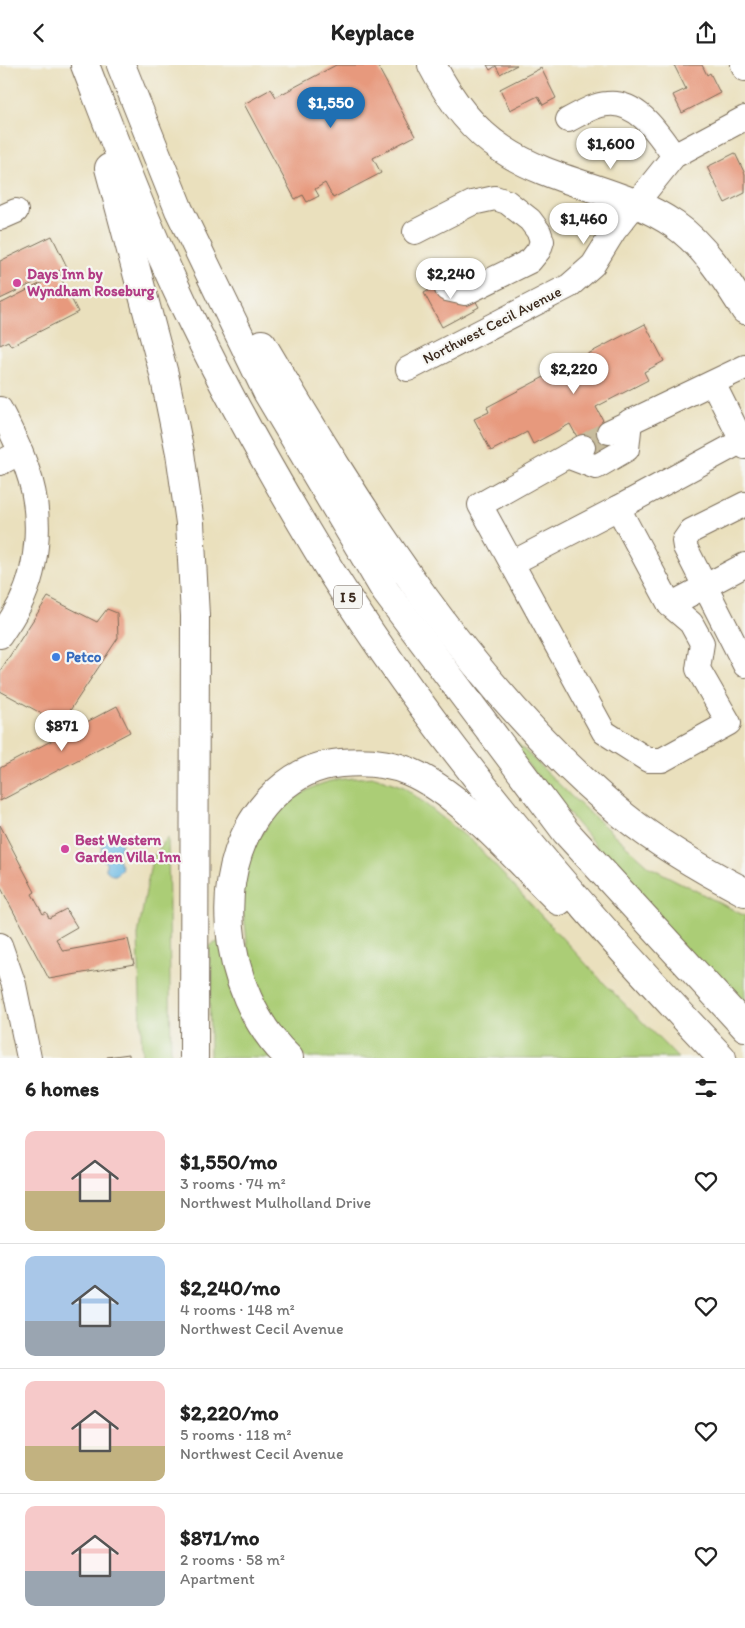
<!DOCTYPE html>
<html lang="en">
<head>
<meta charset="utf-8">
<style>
  :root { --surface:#fff; --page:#f6f6f6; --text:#222; --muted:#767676; --line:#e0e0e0; --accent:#1f6fb2 }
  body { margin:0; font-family:Itim,sans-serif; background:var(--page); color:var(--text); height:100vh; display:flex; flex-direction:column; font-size:19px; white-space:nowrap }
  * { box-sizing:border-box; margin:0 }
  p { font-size:16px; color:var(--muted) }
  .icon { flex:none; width:28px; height:28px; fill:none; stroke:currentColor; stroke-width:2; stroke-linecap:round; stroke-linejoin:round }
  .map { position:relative; height:993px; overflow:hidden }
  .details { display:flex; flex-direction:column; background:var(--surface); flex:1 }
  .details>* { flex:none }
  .price { position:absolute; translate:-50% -42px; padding:0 11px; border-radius:18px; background:#fff; color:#222; font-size:16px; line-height:32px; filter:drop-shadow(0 1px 2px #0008) }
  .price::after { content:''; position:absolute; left:50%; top:30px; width:15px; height:11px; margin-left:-8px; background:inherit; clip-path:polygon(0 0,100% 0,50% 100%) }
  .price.current { background:var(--accent); color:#fff }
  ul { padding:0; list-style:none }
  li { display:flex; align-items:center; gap:15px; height:125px; padding:0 25px }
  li+li { border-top:1px solid var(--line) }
  li span { display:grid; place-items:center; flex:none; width:140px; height:100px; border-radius:10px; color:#555 }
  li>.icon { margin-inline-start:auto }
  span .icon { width:60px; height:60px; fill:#fffc; stroke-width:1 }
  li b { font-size:21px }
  h2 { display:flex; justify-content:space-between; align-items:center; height:60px; padding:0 25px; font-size:21px }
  header { display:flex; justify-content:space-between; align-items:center; height:65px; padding:0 25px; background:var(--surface); font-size:22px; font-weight:700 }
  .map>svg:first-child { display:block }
  .green { fill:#abcd76; stroke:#737c4a }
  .water { fill:#68b8e3; stroke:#527180 }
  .building { fill:#e7997d }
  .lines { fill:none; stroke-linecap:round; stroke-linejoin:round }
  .minor-tunnel { stroke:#c7bc9d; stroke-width:24; stroke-dasharray:24 12; stroke-linecap:butt }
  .minor-casing { stroke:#786a56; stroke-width:26 }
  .major-casing { stroke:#786a56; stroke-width:30 }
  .highway-casing { stroke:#786a56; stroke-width:30 }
  .minor { stroke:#fff; stroke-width:24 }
  .major { stroke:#fff; stroke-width:28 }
  .highway { stroke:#fff; stroke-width:28 }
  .hotel-dot { fill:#d1479c; stroke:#f6f6f2; stroke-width:2 }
  .shop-dot { fill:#3f7fe0; stroke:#f6f6f2; stroke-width:2 }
  .labels { text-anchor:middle; stroke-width:4.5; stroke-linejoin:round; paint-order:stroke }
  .shield { fill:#f6f6f2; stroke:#73675e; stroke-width:1 }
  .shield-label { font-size:14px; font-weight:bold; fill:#3b2a1e }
  .hotel-label { font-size:15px; font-weight:bold; fill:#b23c85; stroke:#f6f6f2; text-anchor:start }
  .street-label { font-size:15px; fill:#3b2a1e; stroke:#f6f6f2 }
  .shop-label { font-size:15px; font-weight:bold; fill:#366cbe; stroke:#f6f6f2; text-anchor:start }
</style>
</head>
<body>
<header><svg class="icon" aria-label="back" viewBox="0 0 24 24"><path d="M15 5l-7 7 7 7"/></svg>Keyplace<svg class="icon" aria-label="share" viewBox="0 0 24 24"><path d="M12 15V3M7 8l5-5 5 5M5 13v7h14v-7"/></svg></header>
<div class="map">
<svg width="745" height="993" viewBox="0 0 745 993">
  <rect width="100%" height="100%" fill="#f6f6f2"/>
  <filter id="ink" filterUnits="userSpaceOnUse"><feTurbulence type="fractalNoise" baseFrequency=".02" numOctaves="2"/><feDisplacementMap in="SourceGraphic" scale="10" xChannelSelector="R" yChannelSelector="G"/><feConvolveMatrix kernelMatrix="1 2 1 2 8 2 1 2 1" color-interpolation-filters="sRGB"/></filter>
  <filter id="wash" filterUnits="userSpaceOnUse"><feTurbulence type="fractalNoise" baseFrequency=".0096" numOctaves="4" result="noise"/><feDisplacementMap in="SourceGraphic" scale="20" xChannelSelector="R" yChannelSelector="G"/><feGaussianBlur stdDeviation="1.12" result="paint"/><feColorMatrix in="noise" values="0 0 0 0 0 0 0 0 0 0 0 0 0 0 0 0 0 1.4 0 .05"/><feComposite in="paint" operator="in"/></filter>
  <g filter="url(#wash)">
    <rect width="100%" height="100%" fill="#eae0bd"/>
    <!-- green -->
    <g class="green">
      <polygon points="502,663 572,732 650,802 745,851 745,942 667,866 519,689"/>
      <path d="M375,712L404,722L474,778L601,915L678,993H307C282,971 257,934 250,901C248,890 247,878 246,867C245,854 240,838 241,825C245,782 277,739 316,721C334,713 356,713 375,712Z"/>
      <polygon points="168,772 171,993 142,993 138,870 152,793"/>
      <polygon points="221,875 273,993 210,993 209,881"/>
    </g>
    <!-- water -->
    <polygon class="water" points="111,772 120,776 122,780 117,791 122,803 116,810 112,810 106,805 106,798 100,790 103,777"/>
    <g id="blocks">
      <!-- building -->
      <g class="building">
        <polygon points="336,0 377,0 415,71 373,93 381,108 333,133 325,118 315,124 319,131 307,137 303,130 295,134 244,39 271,24 276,32"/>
        <polygon points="487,0 517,0 500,9 496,1 490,5"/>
        <polygon points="674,0 702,0 707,10 710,8 720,28 682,48 673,30 686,24"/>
        <polygon points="541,3 556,33 543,40 538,31 510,45 500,24"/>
        <polygon points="735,88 745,109 745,128 725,138 707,102"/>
        <polygon points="52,171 67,202 0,234 0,196"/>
        <polygon points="460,208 479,242 442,262 424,228"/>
        <polygon points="59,209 78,247 11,281 8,276 0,280 0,239"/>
        <polygon points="645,259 664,296 644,307 648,315 596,342 615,378 588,392 570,359 533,379 527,367 491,386 474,354 489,347 487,342"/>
        <polygon points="48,532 97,557 107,544 117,548 118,573 61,659 0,626 0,606"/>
        <polygon points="117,641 130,667 0,736 0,703"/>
        <polygon points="0,760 35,827 32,829 43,849 46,847 49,853 66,844 77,862 56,874 63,886 128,874 134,899 49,914 0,821"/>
        <polygon points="129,989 129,993 107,993 107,992"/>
      </g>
    </g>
  </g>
  <g filter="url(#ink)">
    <use href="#blocks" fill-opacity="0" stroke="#786a56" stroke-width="1"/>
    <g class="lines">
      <!-- minor-tunnel -->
      <polyline class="minor-tunnel" points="583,382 609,367"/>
      <defs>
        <g id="minor">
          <polyline points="743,0 745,4"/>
          <path d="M568,55C580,49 593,40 607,39C638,35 659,70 674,91"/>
          <polyline points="0,153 16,146"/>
          <polyline points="415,167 472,138 495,133 507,137 530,155 539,167 542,176 539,185 530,196 465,228 447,224"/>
          <polyline points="408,304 569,221 593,200 614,166 674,91 745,53"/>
          <polyline points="713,318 745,382"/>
          <path d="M0,344C10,364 20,383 27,404C42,445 40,499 20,539C14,550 7,561 0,571"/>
          <polyline points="609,367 745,302"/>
          <polyline points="583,382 480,440 604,667 648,695 662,695 729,658 698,604 702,578 691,558 670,540 618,443 742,376"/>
          <polyline points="567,391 596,402 627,384 630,356"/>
          <polyline points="0,398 21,387"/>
          <polyline points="745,439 691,466 684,476 685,482 745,600"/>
          <polyline points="512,498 618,443"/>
          <polyline points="670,540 745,500"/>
          <polyline points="0,880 14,920 29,993"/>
        </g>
        <path id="major" d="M432,0C449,33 470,63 502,84C555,120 622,123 675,160C705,181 726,215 745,245"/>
        <g id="highway">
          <path d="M85,0C116,80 146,160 183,238C223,322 269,404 317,484C428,668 575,838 722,993"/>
          <polyline points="121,0 179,145 267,327 386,527 566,767 745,962"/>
          <polyline points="109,103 164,309 180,388 190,458 195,551 194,993"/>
          <path d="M262,279C361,446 472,626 624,751C661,781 703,805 745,827"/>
          <path d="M289,993C220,928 204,793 277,727C295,710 317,700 341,698C364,696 386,697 408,706C461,728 517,795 559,836"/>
        </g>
      </defs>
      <!-- minor casing -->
      <use href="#minor" class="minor-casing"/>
      <!-- major casing -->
      <use href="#major" class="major-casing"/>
      <!-- highway casing -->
      <use href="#highway" class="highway-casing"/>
      <!-- minor -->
      <use href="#minor" class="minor"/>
      <!-- major -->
      <use href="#major" class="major"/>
      <!-- highway -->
      <use href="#highway" class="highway"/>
    </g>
  </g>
  <!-- markers -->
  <g class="hotel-dot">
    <circle cx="17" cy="218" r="5"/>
    <circle cx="65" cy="784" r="5"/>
  </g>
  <circle class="shop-dot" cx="56" cy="592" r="5"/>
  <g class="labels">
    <!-- shield labels -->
    <rect class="shield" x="334" y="520.5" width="28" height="23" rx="4"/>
    <g class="shield-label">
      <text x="348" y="537">I 5</text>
    </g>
    <!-- hotel labels -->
    <g class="hotel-label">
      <text x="27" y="214">Days Inn by<tspan x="27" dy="17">Wyndham Roseburg</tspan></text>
      <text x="75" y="780">Best Western<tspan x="75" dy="17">Garden Villa Inn</tspan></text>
    </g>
    <!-- street labels -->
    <g class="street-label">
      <text transform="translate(492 260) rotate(-27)" y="5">Northwest Cecil Avenue</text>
    </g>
    <!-- shop labels -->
    <g class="shop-label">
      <text x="66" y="597">Petco</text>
    </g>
  </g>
</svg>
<b class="price current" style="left:331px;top:64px">$1,550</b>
<b class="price" style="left:611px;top:105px">$1,600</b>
<b class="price" style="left:584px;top:180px">$1,460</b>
<b class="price" style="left:451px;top:235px">$2,240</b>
<b class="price" style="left:574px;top:330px">$2,220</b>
<b class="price" style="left:62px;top:687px">$871</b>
</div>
<section class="details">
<h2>6 homes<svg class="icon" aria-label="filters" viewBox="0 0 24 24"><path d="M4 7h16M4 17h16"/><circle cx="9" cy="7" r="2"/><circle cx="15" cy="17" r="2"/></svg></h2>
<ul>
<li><span style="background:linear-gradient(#f6c9c9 60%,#c2b280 0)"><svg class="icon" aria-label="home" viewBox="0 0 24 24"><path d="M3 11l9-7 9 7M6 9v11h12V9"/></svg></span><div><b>$1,550/mo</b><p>3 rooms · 74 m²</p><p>Northwest Mulholland Drive</p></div><svg class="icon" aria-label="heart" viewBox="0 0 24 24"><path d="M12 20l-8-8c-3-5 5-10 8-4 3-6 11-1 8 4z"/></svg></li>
<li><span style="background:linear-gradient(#a9c7e8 65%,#9aa5b1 0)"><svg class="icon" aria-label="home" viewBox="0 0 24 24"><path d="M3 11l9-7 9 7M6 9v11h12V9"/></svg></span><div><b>$2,240/mo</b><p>4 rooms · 148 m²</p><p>Northwest Cecil Avenue</p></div><svg class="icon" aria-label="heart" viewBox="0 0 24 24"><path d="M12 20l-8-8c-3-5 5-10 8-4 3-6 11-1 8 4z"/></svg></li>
<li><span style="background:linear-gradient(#f6c9c9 65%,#c2b280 0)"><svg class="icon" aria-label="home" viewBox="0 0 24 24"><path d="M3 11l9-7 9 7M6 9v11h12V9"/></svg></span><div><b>$2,220/mo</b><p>5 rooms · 118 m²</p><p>Northwest Cecil Avenue</p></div><svg class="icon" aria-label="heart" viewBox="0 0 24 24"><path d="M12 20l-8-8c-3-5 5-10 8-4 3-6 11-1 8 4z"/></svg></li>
<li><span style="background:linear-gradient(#f6c9c9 65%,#9aa5b1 0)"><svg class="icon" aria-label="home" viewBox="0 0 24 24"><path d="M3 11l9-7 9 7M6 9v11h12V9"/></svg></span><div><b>$871/mo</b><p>2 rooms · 58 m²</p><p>Apartment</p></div><svg class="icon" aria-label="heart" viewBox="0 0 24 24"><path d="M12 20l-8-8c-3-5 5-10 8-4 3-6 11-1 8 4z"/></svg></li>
</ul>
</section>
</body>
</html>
